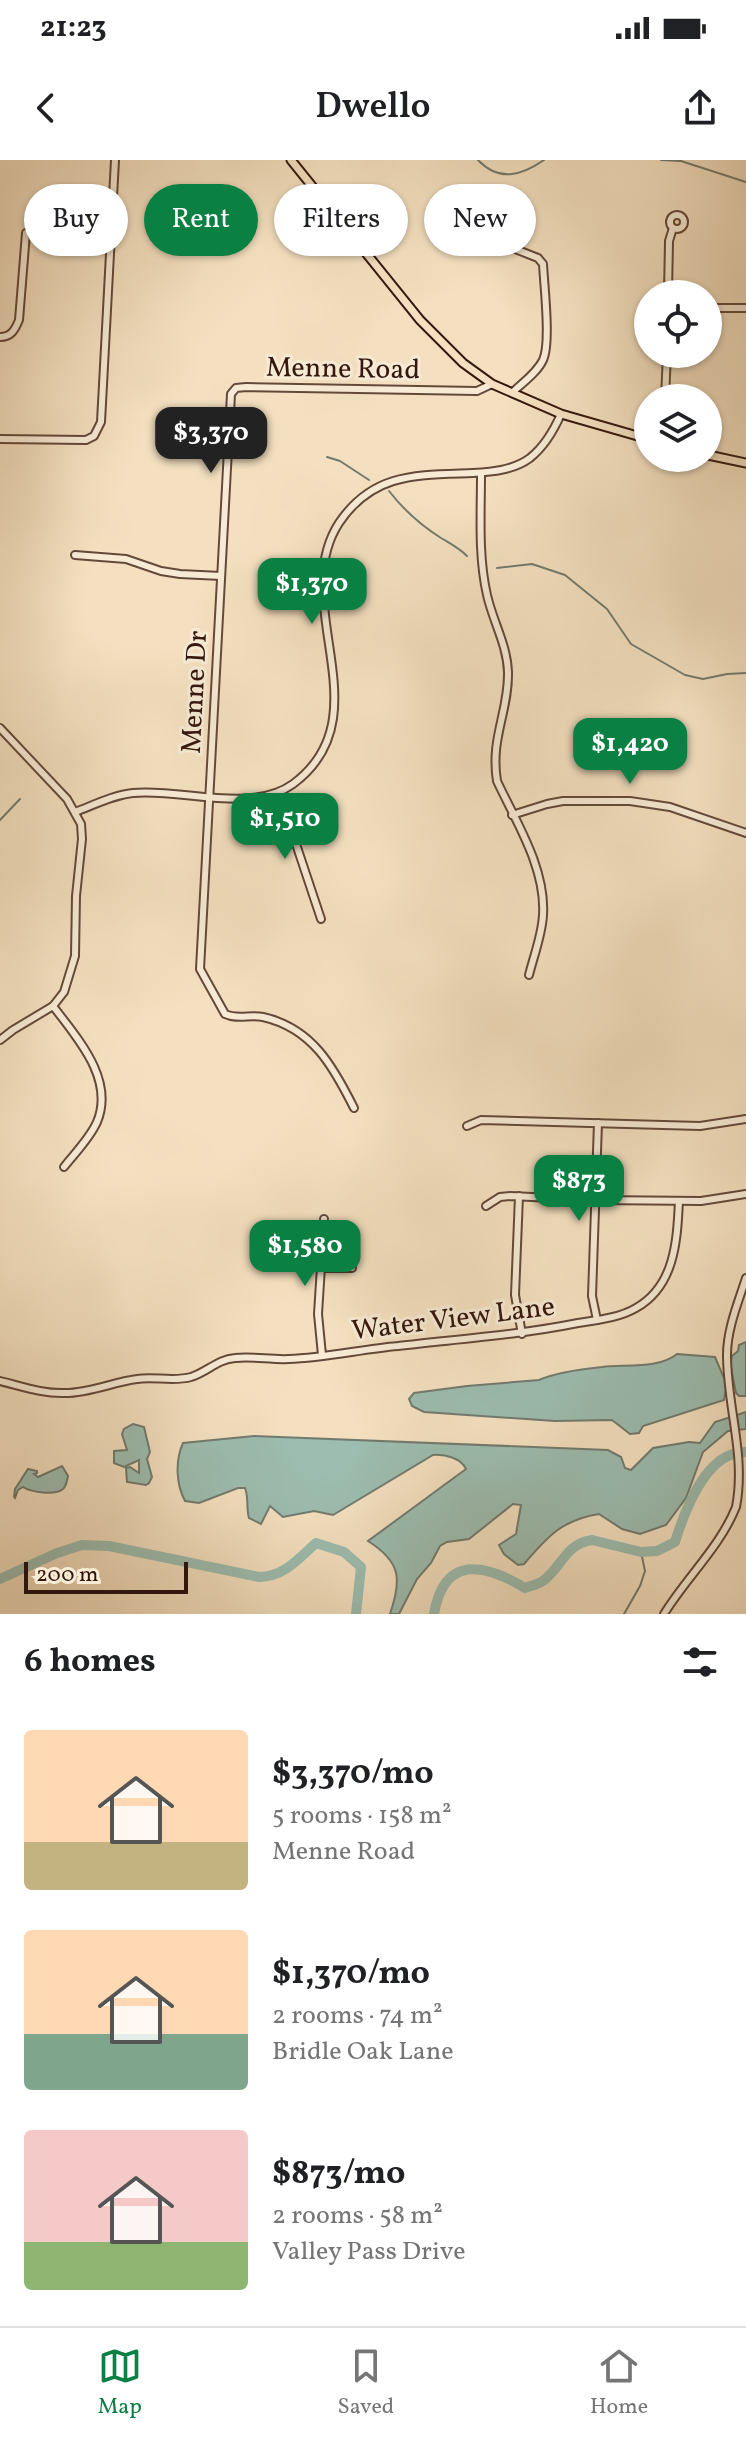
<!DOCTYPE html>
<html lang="en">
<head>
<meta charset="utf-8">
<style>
  :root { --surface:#fff; --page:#f6f6f6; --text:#202124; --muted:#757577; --line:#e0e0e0; --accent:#0b8043 }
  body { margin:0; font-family:Vollkorn,serif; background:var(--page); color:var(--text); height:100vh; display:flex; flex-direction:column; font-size:30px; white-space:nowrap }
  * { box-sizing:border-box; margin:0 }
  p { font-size:26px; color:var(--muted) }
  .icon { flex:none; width:44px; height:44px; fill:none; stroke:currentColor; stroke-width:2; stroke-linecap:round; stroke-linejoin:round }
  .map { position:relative; height:1454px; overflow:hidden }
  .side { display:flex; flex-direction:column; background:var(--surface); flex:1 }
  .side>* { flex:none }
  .hud { position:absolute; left:24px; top:24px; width:698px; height:72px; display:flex; gap:16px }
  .controls { position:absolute; left:634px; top:120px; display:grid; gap:16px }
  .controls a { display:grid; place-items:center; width:88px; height:88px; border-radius:50%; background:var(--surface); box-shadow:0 2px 6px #0004; font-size:40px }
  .scale { position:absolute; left:24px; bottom:20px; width:164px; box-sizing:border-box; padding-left:8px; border:4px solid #34170d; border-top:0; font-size:22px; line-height:28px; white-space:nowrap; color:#34170d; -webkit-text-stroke:6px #f8ebd6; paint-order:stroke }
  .price { position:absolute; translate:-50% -68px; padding:0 18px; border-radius:16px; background:var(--accent); color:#fff; font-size:26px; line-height:52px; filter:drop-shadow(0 2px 4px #0008) }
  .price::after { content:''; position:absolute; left:50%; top:48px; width:24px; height:18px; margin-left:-12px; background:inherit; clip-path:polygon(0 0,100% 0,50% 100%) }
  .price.current { background:#222; color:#fff }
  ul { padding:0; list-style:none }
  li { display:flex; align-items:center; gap:24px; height:200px; padding:0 24px }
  li span { display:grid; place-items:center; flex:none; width:224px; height:160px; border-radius:8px; color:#555 }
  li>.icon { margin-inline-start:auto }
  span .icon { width:96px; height:96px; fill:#fffc; stroke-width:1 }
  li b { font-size:34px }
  h2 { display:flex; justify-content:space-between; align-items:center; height:96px; padding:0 24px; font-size:34px }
  .chip { padding:0 28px; border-radius:36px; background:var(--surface); box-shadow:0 2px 6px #0004; font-size:28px; line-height:72px }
  .chip.current { background:var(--accent); color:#fff }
  .status { display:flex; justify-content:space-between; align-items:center; height:56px; padding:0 40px; background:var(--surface); direction:ltr }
  .status svg { height:22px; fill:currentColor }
  header { display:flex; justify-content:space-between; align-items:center; height:104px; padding:0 24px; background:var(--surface); font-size:36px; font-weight:600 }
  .tabs { display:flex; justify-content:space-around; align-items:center; height:112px; border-top:2px solid var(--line); background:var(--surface); font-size:22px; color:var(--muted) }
  .tabs a { display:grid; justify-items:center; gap:4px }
  .tabs .current { color:var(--accent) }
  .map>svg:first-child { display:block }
  .water { fill:#9cbdb0; stroke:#727b6f; stroke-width:2 }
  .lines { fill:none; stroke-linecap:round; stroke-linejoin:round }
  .stream { stroke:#727b6f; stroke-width:2 }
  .river { stroke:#9cbdb0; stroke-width:10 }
  .minor-casing { stroke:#64493a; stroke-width:10 }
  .major-casing { stroke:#34170d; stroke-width:11 }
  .minor { stroke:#f8ebd6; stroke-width:6 }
  .major { stroke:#f4e0c0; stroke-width:7 }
  .labels { text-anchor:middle; stroke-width:6; stroke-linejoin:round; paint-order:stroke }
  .street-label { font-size:28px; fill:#34170d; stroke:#f8ebd6 }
</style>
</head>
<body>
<div class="status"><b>21:23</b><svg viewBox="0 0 49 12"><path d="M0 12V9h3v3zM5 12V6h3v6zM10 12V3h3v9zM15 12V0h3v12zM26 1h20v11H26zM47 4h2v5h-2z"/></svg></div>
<header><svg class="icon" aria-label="back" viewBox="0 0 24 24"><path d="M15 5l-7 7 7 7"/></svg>Dwello<svg class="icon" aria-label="share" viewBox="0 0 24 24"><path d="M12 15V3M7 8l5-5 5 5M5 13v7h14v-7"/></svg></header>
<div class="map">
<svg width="746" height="1454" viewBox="0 0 746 1454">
  <rect width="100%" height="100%" fill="#f4e0c0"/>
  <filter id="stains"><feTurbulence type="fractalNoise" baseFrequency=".0025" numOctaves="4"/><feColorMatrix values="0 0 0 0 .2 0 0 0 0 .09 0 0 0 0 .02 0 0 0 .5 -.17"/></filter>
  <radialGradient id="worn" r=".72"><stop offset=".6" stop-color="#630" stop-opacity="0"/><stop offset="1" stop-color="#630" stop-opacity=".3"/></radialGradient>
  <!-- water -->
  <g class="water">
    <polygon points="746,1182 746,1236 739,1236 736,1233 730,1203 732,1196 738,1191 739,1185"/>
    <path d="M677,1194L715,1197L727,1225L724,1240L643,1266L639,1273L630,1274L612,1260L555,1261L424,1252L412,1246L409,1239L414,1233L467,1226L539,1220C557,1212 582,1209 602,1207C625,1204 659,1209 677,1194Z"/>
    <path d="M746,1252V1269L728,1271L703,1292L686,1338L666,1365L640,1374L622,1369L599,1354C562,1360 548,1376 524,1404L518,1405L504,1394L499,1385L516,1374L521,1345L513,1344L469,1379L447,1382L440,1386L431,1403L417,1419L399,1454H390C402,1419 401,1402 368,1381L466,1309C461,1298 445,1294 433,1295L333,1355L314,1351L283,1357L270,1346L261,1364L249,1358C246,1348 249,1338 245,1328H238L199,1343L185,1341C176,1324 175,1301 183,1283L254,1276L608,1290L621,1297L625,1308L631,1310L653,1288L689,1282L700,1283L715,1262Z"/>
    <polygon points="133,1264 144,1267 150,1292 147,1299 152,1317 149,1323 146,1325 127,1322 126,1308 130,1307 139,1313 139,1300 124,1307 114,1303 114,1291 127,1290 122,1274 124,1269"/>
    <path d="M62,1306L68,1316C67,1320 67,1325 63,1329C55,1336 30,1332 23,1327L18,1330L15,1338L14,1337L15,1329L28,1309L37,1311V1313L34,1314L38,1317Z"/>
  </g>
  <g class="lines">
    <!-- stream -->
    <g class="stream">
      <path d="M478,0C499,22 521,16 544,0"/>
      <polyline points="661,0 681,1 746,22"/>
      <polyline points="327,297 340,301 369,320"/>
      <path d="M389,331C403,349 422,366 441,378C451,384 459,388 467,396"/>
      <polyline points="497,408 532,404 565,415 607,449 631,484 685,515 703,519 727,514 746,513"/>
      <polyline points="0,660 20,639"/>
      <polyline points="624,1454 640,1426 645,1411 641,1392"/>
    </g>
    <!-- river -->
    <g class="river">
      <path d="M0,1419L57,1393L82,1385L109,1386L259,1417C285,1416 298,1399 316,1383L344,1392L361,1407L356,1454"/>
      <path d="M434,1454C444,1395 484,1403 525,1428C530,1426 539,1424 543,1421C562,1407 565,1384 592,1380L641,1392L657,1391L675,1382C685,1350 706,1291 746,1292"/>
    </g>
    <defs>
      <g id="minor">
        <circle cx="677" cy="62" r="7"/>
        <path d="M490,78H476L470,75L471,68H479L500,83L538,98L543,104C544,125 551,183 543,200C537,213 522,223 512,233"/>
        <polyline points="668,134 669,81 673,68"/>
        <polyline points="708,148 746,148"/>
        <path d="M0,177C11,177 15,170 19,160L26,73"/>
        <polyline points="665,238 667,194"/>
        <polyline points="0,279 86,280 94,276 101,262 115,0"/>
        <path d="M481,313C481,353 478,396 487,435C493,462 507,484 508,512C509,551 490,578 497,621C516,662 546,708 543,755C542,775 534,795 529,815"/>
        <polyline points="75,395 126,399 161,411 180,414 221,416"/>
        <polyline points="0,568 67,639 81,664 82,679 76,736 75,796 64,832 53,846 13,870 0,880"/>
        <polyline points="279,633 321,759"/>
        <path d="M75,652C94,645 113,635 133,633C181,628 252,654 293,624C385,556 287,443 339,363C373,312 418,315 473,313C492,312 514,310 530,298C545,286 554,270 561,254"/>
        <polyline points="512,655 547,644 563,641 630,641 670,647 746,673"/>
        <path d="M53,846C77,878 115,919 97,962C90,978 75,993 64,1007"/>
        <path d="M354,948C333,906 312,868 263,857C250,854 238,860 225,854L200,809L231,234L236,228L246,227L477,231L492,224"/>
        <polyline points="467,966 481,960 700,966 746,959"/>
        <polyline points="519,1036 515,1135 522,1174"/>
        <polyline points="486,1046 500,1037 511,1036 595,1040 701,1041 746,1034"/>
        <polyline points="321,1108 352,1108"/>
        <polyline points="597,1160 592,1136 598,963"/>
        <polyline points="322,1195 318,1154 324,1059"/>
        <path d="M0,1221C21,1226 43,1234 65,1233C90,1233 113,1222 137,1219C154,1216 173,1222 191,1217C207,1212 218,1199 235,1198C253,1196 271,1200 289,1199C325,1198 362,1189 398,1186C458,1179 518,1175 578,1163C597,1160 619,1158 636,1148C675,1126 677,1081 679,1041"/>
        <path d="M664,1454C686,1418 720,1387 736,1347C746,1295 727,1247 727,1195C727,1169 738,1143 746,1118"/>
      </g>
      <g id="major">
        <polyline points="291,0 420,160 463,203 492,224 561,254 648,279"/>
        <polyline points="708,295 746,303"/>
      </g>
    </defs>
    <!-- minor casing -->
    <use href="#minor" class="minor-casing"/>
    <!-- major casing -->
    <use href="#major" class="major-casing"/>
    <!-- minor -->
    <use href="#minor" class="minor"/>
    <!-- major -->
    <use href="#major" class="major"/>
  </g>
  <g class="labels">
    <!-- street labels -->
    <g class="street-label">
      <text transform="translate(343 207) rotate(1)" y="10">Menne Road</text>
      <text transform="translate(193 532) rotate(-87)" y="10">Menne Dr</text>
      <text transform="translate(453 1157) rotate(-7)" y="10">Water View Lane</text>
    </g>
  </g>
  <rect width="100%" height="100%" filter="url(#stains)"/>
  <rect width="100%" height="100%" fill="url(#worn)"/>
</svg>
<div class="controls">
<a><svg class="icon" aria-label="locate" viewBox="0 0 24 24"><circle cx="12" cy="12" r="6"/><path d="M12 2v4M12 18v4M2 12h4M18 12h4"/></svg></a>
<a><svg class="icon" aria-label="layers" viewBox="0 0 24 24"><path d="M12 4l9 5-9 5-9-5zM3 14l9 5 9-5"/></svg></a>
</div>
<div class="scale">200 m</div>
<b class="price current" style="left:211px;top:315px">$3,370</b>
<b class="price" style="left:312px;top:466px">$1,370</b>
<b class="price" style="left:630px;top:626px">$1,420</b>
<b class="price" style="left:285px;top:701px">$1,510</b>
<b class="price" style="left:579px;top:1063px">$873</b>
<b class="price" style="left:305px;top:1128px">$1,580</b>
<div class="hud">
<a class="chip">Buy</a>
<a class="chip current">Rent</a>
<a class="chip">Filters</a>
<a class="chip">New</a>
</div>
</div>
<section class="side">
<h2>6 homes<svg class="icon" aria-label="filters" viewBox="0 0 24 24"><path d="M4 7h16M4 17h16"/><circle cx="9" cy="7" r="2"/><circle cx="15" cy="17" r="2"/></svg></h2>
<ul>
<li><span style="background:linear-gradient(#ffd9b3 70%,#c2b280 0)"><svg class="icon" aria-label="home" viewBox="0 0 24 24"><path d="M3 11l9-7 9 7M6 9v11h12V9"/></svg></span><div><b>$3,370/mo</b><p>5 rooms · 158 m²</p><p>Menne Road</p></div></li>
<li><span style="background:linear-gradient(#ffd9b3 65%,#7fa58c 0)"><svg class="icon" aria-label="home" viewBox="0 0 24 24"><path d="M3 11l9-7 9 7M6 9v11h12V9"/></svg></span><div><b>$1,370/mo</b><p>2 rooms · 74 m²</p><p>Bridle Oak Lane</p></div></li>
<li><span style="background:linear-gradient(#f6c9c9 70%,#8fb573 0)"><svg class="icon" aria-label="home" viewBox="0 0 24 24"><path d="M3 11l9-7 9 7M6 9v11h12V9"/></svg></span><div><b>$873/mo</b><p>2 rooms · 58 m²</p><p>Valley Pass Drive</p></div></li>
</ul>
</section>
<nav class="tabs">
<a class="current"><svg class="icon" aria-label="map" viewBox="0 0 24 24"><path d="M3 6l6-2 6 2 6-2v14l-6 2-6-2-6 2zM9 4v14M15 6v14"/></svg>Map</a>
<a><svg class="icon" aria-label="saved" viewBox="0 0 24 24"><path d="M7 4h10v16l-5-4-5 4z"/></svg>Saved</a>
<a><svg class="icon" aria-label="home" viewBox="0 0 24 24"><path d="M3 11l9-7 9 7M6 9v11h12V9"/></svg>Home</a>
</nav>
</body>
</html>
